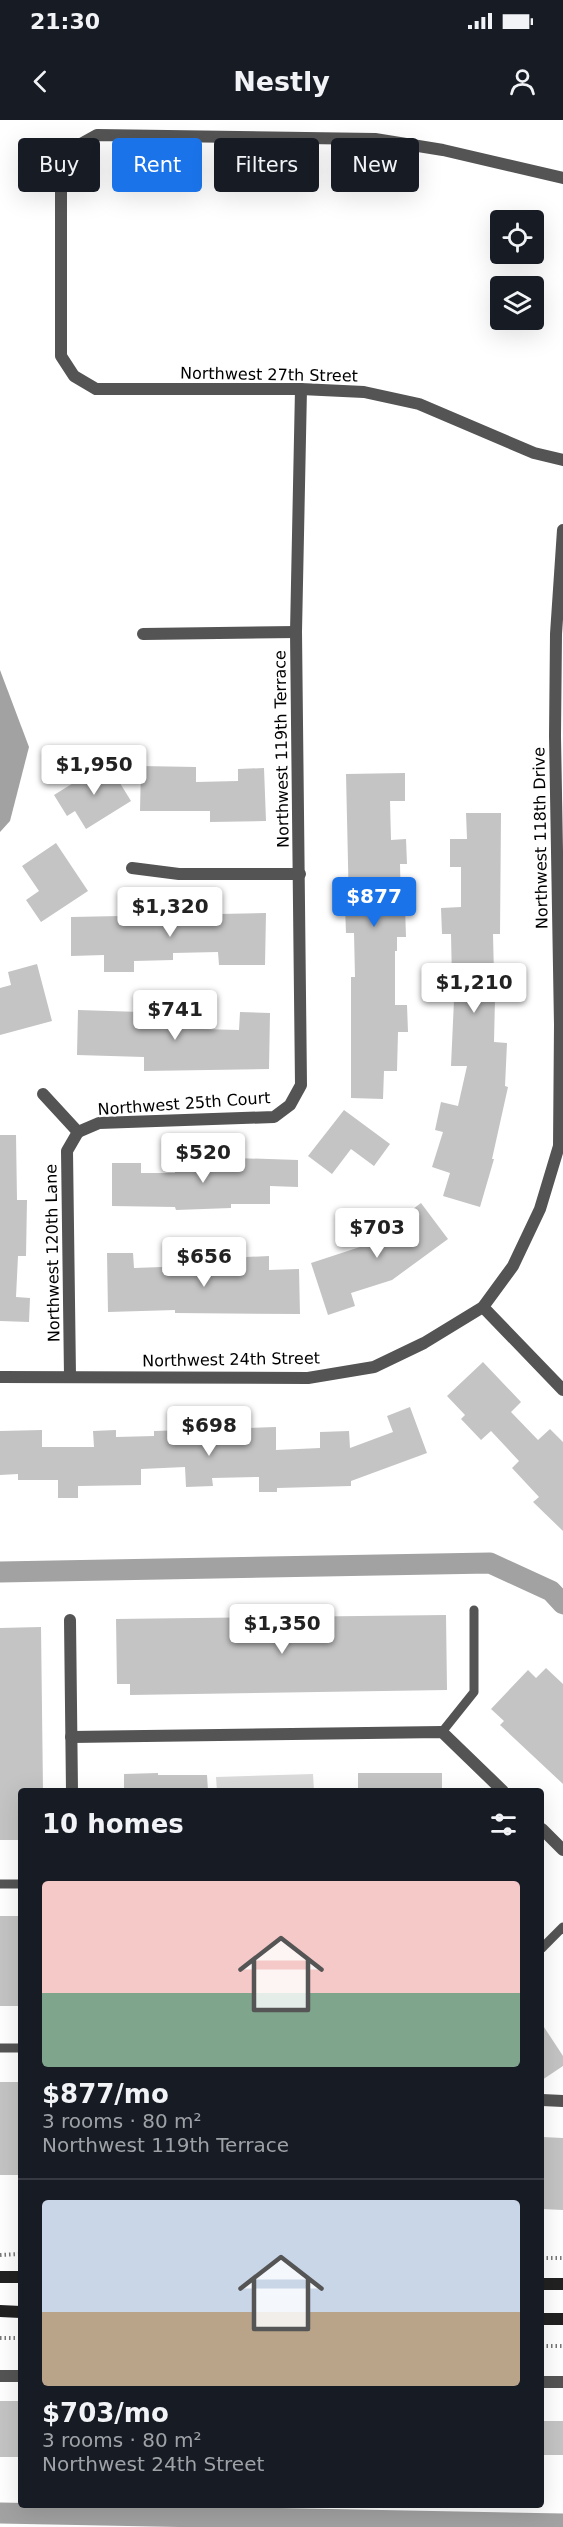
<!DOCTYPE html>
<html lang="en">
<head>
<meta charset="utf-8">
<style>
  :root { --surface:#171b24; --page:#242831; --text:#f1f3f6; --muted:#9ea1a6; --line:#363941; --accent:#1a73e8 }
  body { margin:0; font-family:"DejaVu Sans",sans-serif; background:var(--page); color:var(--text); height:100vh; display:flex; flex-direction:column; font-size:22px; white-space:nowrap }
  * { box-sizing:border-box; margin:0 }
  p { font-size:20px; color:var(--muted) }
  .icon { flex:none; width:33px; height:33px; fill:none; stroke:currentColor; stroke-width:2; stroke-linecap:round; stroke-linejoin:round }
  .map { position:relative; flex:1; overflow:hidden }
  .sheet { position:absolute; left:18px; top:1668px; width:526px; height:720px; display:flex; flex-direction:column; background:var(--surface); border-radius:6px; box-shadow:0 6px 24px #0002 }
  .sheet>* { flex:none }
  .guide { position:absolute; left:18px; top:18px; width:528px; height:54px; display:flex; gap:12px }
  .tools { position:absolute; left:490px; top:90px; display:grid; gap:12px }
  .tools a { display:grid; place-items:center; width:54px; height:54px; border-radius:6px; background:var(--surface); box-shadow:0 6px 24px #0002; font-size:30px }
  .price { position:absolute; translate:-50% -51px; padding:0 14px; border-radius:6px; background:#fff; color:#222; font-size:20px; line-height:39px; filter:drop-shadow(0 2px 3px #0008) }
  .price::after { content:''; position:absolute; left:50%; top:36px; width:18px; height:14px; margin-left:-9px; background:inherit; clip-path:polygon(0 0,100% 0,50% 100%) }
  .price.on { background:var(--accent); color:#fff }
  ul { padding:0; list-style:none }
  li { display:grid; align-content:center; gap:12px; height:318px; padding:0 24px }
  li+li { border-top:2px solid var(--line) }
  li span { display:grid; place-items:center; height:186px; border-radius:6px; color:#555 }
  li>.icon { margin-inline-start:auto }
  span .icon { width:108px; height:108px; fill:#fffc; stroke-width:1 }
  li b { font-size:26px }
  h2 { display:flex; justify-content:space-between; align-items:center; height:72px; padding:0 24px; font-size:26px }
  .pill { padding:0 21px; border-radius:6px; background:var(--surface); box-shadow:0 6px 24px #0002; font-size:21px; line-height:54px }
  .pill.on { background:var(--accent); color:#fff }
  .status { display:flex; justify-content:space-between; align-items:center; height:42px; padding:0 30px; background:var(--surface); direction:ltr }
  .status svg { height:16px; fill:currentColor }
  header { display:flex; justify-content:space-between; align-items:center; height:78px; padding:0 24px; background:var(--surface); font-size:27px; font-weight:700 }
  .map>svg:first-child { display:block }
  .green { fill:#dbdbdb }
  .water { fill:#a2a2a2 }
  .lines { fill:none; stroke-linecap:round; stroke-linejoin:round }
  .canal { stroke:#a2a2a2; stroke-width:21 }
  .building { fill:#c4c4c4 }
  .path { stroke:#767676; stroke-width:4; stroke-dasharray:1.5 3; stroke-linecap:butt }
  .lane { stroke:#545454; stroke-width:9 }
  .street { stroke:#545454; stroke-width:12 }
  .secondary { stroke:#212121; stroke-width:12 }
  .labels { text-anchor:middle; stroke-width:4.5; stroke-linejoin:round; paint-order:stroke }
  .street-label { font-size:16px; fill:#000; stroke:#fff }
</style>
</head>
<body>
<div class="status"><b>21:30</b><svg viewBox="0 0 49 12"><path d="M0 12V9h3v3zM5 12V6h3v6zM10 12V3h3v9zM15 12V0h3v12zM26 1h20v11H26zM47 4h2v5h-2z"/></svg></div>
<header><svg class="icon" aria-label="back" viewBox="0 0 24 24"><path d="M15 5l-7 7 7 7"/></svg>Nestly<svg class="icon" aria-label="person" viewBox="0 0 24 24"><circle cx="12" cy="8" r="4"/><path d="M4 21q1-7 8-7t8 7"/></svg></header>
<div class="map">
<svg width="563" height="2407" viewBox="0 0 563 2407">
  <rect width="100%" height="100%" fill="#fff"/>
  <!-- green -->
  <polygon class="green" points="313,1654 314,1671 217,1671 216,1657"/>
  <!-- water -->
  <polygon class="water" points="0,550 29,627 10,701 0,712"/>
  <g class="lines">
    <!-- canal -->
    <g class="canal">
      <polyline points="0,1452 490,1443 551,1471 563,1484"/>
      <polyline points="0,2393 563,2404"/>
    </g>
  </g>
  <!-- building -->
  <g class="building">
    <polygon points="107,642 131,681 86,709 75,691 67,696 54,675"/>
    <polygon points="141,646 196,647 196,662 238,661 238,649 264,648 266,701 210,702 210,691 140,691"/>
    <polygon points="405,653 405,681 390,681 391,720 406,719 407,744 400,744 401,786 405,786 406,817 397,817 397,831 395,831 395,885 407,885 408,912 398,912 397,951 384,951 383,979 351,978 351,857 355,857 354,813 346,813 345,787 349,787 346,654"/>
    <polygon points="466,693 501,693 500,814 493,814 494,856 505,856 506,879 495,879 494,922 507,923 505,966 508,967 492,1039 494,1039 480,1087 443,1076 450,1053 432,1047 443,1012 435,1010 441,982 458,986 467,946 451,946 454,880 438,881 437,862 452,862 451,814 442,814 441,788 461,787 461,747 450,747 450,719 467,719"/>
    <polygon points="56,723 88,771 41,802 26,780 39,771 22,746"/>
    <polygon points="266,793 265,845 219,845 218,832 173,833 173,840 134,841 134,852 104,852 104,835 71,836 71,797"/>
    <polygon points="37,844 52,901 0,915 0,868 11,865 8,852"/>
    <polygon points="78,890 172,893 171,907 201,907 201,909 239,910 240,892 270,893 269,949 144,951 144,937 77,935"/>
    <polygon points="344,990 390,1024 374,1046 351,1029 332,1054 308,1036"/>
    <polygon points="0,1015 16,1015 17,1080 27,1080 26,1136 18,1136 16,1177 30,1178 29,1202 0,1201"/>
    <polygon points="203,1037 298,1040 298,1067 270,1066 270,1084 231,1084 231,1088 176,1090 175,1087 112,1086 112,1043 141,1043 141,1053 175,1053 175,1048 203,1048"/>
    <polygon points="421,1083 448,1119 392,1160 351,1173 355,1186 328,1195 311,1143 363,1126"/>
    <polygon points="107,1133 133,1133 134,1148 162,1147 162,1152 205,1151 205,1139 269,1136 269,1150 299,1149 300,1194 175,1193 175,1190 108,1192"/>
    <polygon points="483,1242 521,1282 511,1292 538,1320 550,1309 563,1322 563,1411 533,1382 539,1377 512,1348 519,1341 491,1311 481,1320 461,1299 465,1295 447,1276"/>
    <polygon points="410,1287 427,1333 351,1361 351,1366 277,1368 277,1372 259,1372 259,1357 212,1358 213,1366 186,1367 185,1347 141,1349 141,1365 78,1366 78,1378 58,1378 58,1360 18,1360 18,1354 0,1355 0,1311 42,1310 42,1327 94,1327 93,1311 116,1310 116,1317 154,1316 154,1311 276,1307 276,1330 320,1328 320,1312 349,1311 350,1328 393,1312 387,1296"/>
    <polygon points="446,1495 447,1570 130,1575 130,1564 117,1564 116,1499"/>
    <polygon points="41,1507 43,1671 21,1671 21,1720 0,1720 0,1508"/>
    <polygon points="546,1548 563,1564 563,1664 500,1605 504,1601 491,1589 528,1550 536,1558"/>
    <polygon points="158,1653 158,1655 207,1655 208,1671 124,1671 124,1654"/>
    <rect x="358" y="1653" width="84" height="18"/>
    <rect x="0" y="1796" width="21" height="90"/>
    <polygon points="542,1904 563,1936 563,1946 542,1960"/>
    <rect x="0" y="1962" width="21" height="93"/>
    <polygon points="542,2017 563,2018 563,2090 542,2089"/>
    <rect x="0" y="2281" width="21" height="56"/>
    <rect x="542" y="2301" width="21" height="34"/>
  </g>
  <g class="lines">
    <!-- path -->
    <g class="path">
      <polyline points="0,2135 21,2134"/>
      <polyline points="542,2138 563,2138"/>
      <polyline points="0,2218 21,2218"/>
      <polyline points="542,2226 563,2226"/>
    </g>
    <!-- lane -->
    <g class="lane">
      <polyline points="442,1612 474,1572 474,1490"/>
      <polyline points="0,1764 21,1764"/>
      <polyline points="542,1828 563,1807"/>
      <polyline points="0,1928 21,1928"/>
    </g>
    <!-- street -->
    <g class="street">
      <polyline points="563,58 443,30 375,19 97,15 70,30 61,50 61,236 74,256 96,269 301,269 364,272 419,284 534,333 563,340"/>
      <polyline points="143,514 296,512"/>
      <polyline points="132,748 179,754 300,754"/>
      <polyline points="43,974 78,1012"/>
      <polyline points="78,1012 99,1003 274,997 290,985 301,965 296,512 301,269"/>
      <polyline points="483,1187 563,1270"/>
      <polyline points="70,1256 67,1031 78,1012"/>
      <polyline points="0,1257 308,1258 374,1247 424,1223 483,1187 513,1146 540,1089 559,1026 560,905 555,616 556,514 563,410"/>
      <polyline points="70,1500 72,1671"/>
      <polyline points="71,1617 442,1612 503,1671"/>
      <polyline points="542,1709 563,1730"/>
      <polyline points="542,1980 563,1981"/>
      <polyline points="0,2256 21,2256"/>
      <polyline points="542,2262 563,2262"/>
    </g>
    <!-- secondary -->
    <g class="secondary">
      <polyline points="0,2157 21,2157"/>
      <polyline points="542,2164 563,2164"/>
      <polyline points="0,2191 21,2192"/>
      <polyline points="542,2199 563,2199"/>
    </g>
  </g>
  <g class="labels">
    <!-- street labels -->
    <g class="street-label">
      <text transform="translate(269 254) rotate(1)" y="6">Northwest 27th Street</text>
      <text transform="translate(281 629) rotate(-91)" y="6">Northwest 119th Terrace</text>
      <text transform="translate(540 718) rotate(-91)" y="6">Northwest 118th Drive</text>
      <text transform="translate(184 983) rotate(-4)" y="6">Northwest 25th Court</text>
      <text transform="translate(52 1133) rotate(-91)" y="6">Northwest 120th Lane</text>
      <text transform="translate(231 1239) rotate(-1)" y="6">Northwest 24th Street</text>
    </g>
  </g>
</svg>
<div class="tools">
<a><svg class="icon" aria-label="locate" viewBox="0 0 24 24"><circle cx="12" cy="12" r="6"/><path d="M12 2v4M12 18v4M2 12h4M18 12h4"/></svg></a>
<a><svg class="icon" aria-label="layers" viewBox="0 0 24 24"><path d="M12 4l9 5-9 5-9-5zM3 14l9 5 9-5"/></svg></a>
</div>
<b class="price" style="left:94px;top:676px">$1,950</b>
<b class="price on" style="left:374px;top:808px">$877</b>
<b class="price" style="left:170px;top:818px">$1,320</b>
<b class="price" style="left:474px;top:894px">$1,210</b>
<b class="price" style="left:175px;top:921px">$741</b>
<b class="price" style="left:203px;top:1064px">$520</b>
<b class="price" style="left:377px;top:1139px">$703</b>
<b class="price" style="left:204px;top:1168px">$656</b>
<b class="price" style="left:209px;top:1337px">$698</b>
<b class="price" style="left:282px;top:1535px">$1,350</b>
<div class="guide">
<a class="pill">Buy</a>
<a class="pill on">Rent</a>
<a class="pill">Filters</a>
<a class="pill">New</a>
</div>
<section class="sheet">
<h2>10 homes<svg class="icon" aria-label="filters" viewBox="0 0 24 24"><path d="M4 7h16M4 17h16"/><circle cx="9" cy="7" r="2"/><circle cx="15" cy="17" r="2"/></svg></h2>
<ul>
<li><span style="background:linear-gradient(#f6c9c9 60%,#7fa58c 0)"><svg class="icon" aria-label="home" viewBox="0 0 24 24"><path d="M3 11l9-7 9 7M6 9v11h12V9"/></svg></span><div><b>$877/mo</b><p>3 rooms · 80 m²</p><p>Northwest 119th Terrace</p></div></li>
<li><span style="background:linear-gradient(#c9d6e8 60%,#b9a48a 0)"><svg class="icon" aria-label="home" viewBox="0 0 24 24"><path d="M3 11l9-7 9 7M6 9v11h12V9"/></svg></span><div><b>$703/mo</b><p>3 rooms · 80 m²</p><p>Northwest 24th Street</p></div></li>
</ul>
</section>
</div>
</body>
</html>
